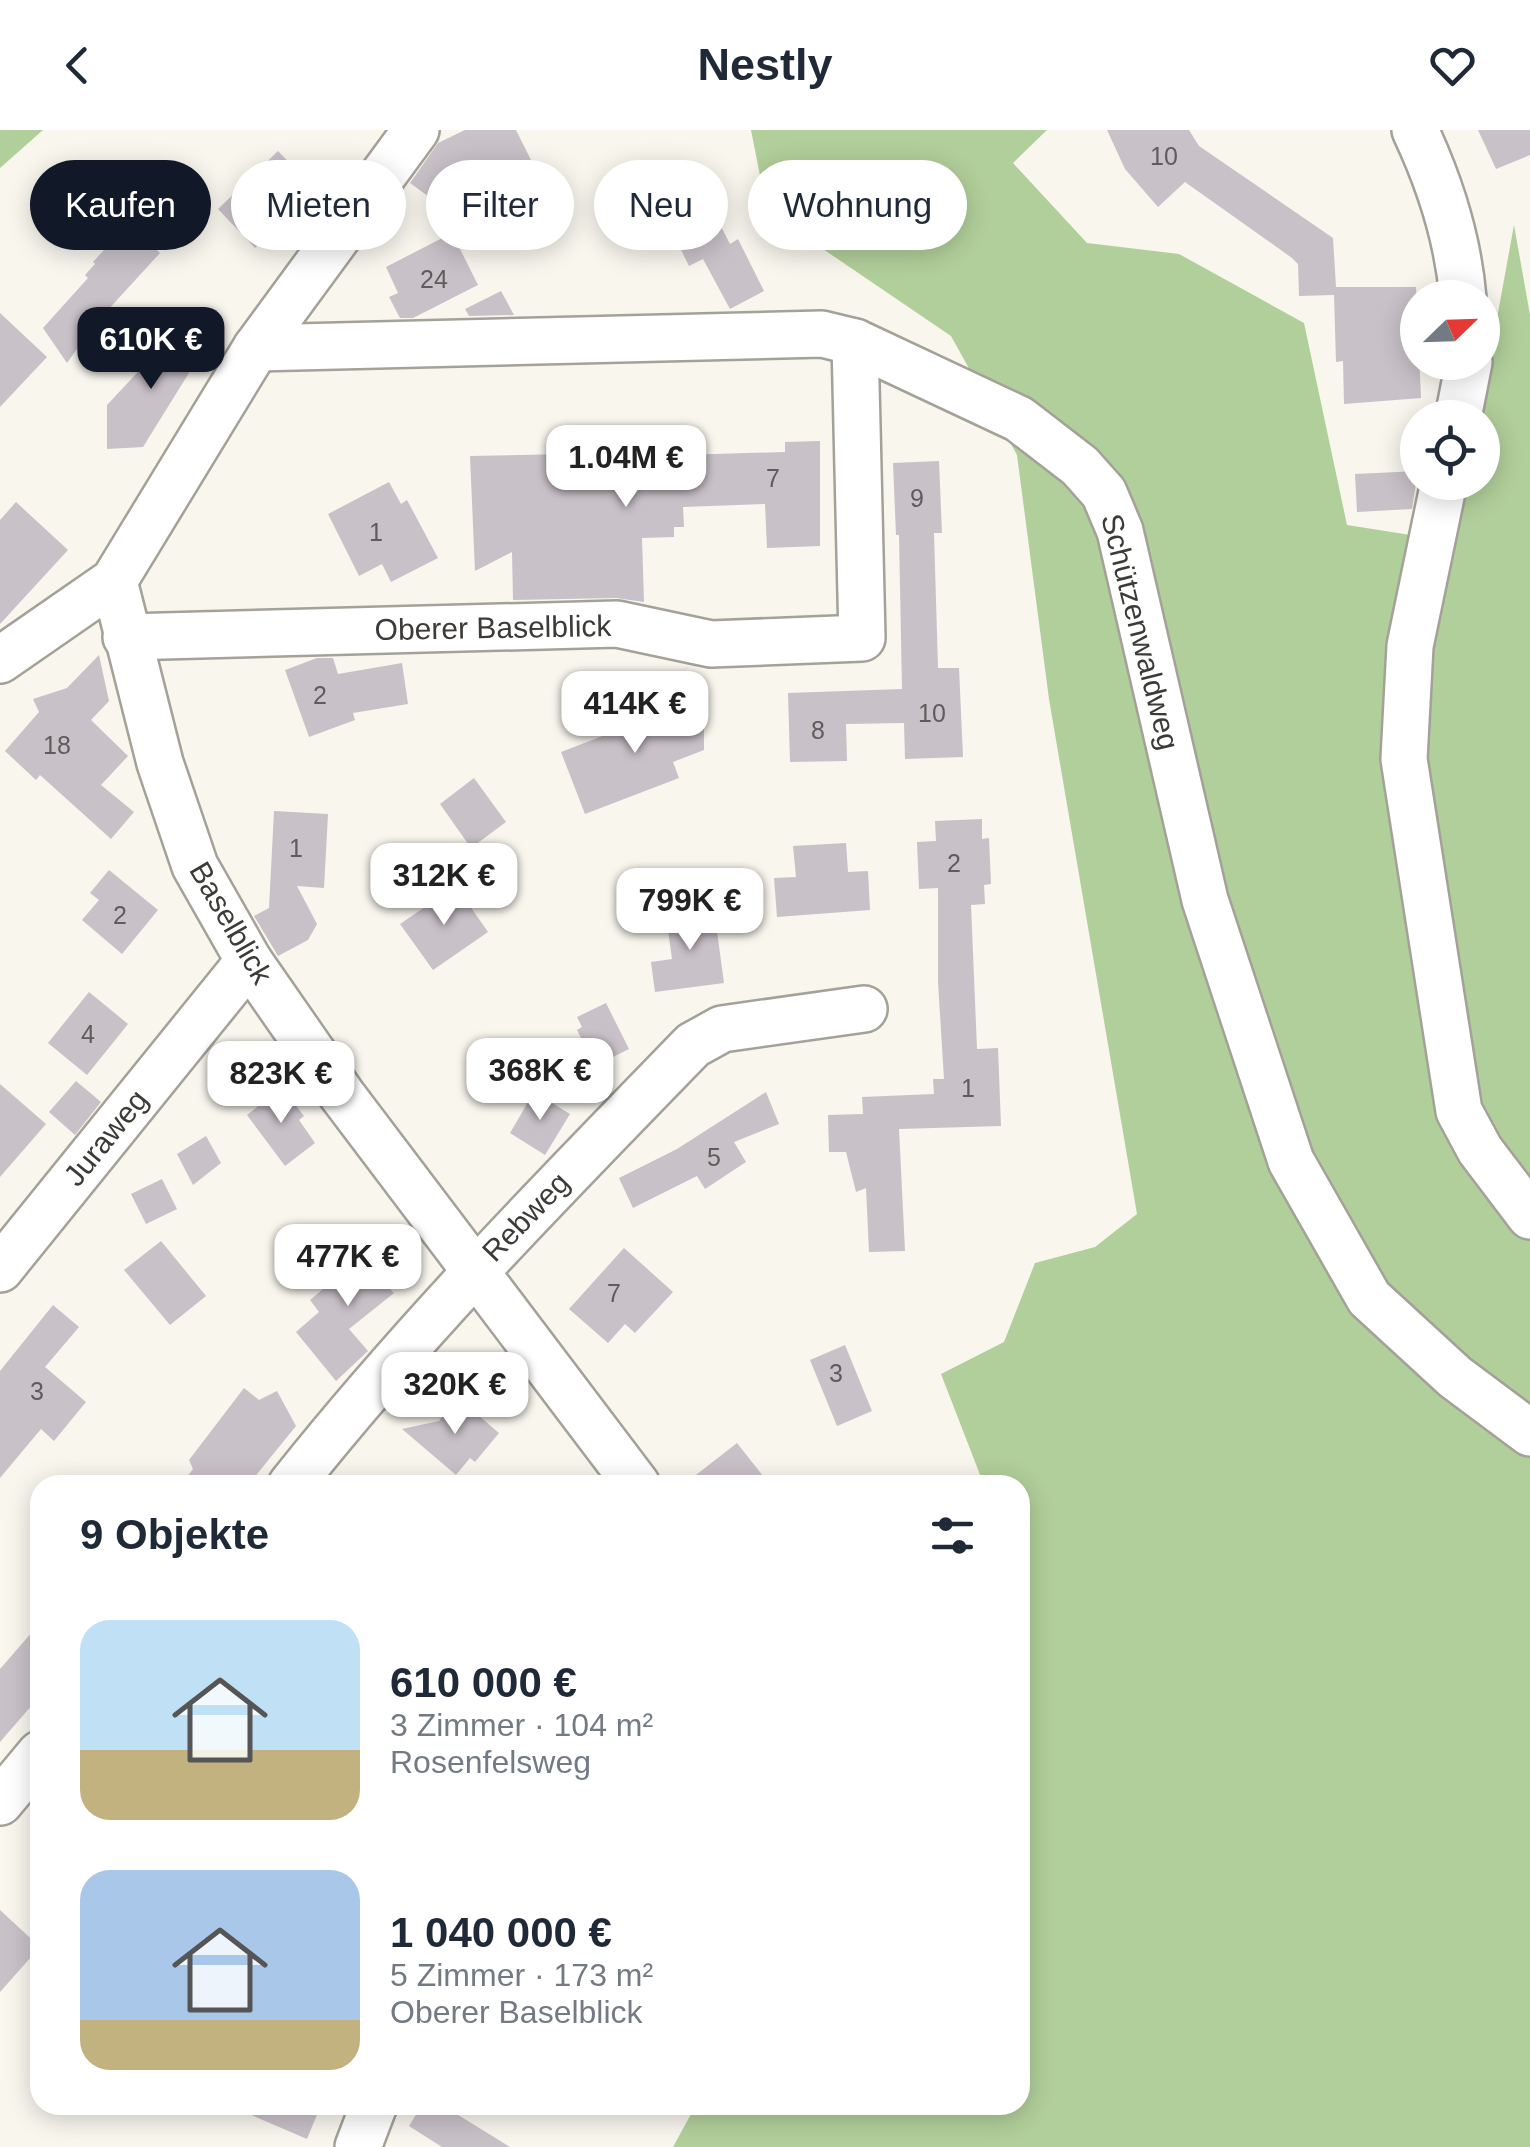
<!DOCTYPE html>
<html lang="de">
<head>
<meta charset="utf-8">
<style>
  :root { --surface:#fff; --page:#f2f2f3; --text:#1f2937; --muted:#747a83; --accent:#111827 }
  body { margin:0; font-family:Helvetica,sans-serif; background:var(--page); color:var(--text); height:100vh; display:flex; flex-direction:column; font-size:38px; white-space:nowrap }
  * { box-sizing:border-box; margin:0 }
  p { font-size:32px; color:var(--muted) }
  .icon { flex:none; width:55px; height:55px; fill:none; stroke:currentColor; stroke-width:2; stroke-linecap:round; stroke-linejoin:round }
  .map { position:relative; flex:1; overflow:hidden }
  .side { position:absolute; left:30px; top:1345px; width:1000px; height:640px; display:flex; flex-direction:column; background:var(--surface); border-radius:30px; box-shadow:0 5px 25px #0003 }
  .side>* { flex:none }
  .top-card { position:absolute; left:30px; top:30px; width:1000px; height:90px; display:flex; gap:20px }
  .needle { width:65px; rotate:67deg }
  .buttons { position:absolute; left:1400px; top:150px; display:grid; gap:20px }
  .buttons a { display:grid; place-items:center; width:100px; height:100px; border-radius:50%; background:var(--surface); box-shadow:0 5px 25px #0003; font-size:50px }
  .price { position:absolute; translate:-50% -85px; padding:0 22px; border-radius:20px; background:#fff; color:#222; font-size:32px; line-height:65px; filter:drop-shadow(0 2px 5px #0008) }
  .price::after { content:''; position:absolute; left:50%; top:60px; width:30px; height:22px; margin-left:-15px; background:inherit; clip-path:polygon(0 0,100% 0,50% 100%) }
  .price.current { background:var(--accent); color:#fff }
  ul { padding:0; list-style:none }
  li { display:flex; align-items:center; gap:30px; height:250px; padding:0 50px }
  li span { display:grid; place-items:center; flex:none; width:280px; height:200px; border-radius:30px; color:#555 }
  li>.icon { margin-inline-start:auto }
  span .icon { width:120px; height:120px; fill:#fffc; stroke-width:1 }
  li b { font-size:42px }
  h2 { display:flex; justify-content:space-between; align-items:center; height:120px; padding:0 50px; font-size:42px }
  .pill { padding:0 35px; border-radius:45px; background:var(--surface); box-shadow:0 5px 25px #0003; font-size:35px; line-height:90px }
  .pill.current { background:var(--accent); color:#fff }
  header { display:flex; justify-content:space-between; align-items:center; height:130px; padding:0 50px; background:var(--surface); font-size:45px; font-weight:700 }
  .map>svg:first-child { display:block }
  .green { fill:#b1cf9a }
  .building { fill:#c9c1c8 }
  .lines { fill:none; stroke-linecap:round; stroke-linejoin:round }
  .minor-casing { stroke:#a3a198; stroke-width:50 }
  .minor { stroke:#fff; stroke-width:45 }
  .labels { text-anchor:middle; stroke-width:9; stroke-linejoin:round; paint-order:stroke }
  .number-label { font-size:25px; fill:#5f5c5c }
  .street-label { font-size:30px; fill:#3c3b38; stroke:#fff }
</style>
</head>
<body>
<header><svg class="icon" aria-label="back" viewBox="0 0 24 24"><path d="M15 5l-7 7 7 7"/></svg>Nestly<svg class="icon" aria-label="heart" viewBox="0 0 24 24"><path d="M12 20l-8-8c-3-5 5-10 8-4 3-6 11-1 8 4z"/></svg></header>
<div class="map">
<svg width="1530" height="2017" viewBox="0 0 1530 2017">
  <rect width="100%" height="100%" fill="#f8f6ed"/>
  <!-- green -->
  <g class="green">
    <polygon points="0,0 43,0 0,38"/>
    <polygon points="751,0 1047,0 1013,33 1087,113 1179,124 1304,193 1347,395 1455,412 1467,353 1482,352 1482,288 1479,287 1514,95 1530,185 1530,2017 673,2017 696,1975 1020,1975 1020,1355 984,1355 941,1244 1004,1212 1035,1133 1095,1117 1137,1084 1049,569 1017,325 951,206 767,81"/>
  </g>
  <!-- building -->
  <g class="building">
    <polygon points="465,0 516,0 534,36 447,80 410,53 438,13"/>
    <polygon points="1107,0 1189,0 1199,16 1333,108 1336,157 1416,157 1421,268 1344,274 1343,231 1336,232 1334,165 1299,166 1298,134 1292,128 1185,52 1158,77 1125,39"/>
    <polygon points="1478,0 1530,0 1530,25 1496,39"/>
    <polygon points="278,21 316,60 255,118 218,79"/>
    <polygon points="687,31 730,114 738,109 764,161 730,179 703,129 689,136 673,104 666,107 640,55"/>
    <polygon points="113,40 142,68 114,97 90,75"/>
    <polygon points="134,87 159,109 153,116 160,123 106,182 106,178 67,233 43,198 88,148 85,145 95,134 93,132"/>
    <polygon points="452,103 478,155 413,188 400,188 389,167 398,163 386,137"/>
    <polygon points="501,161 514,185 469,186 465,179"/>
    <polygon points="0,183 47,227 0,277"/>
    <polygon points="182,195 205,217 143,317 107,319 107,275"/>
    <polygon points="820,311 820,416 767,418 765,374 683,377 684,397 674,397 674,407 642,408 644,472 616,468 513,470 512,422 475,441 470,326 612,323 612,316 681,314 681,325 785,322 785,312"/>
    <polygon points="939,331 942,403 934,403 938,538 959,538 963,627 905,629 904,593 846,594 847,631 790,632 788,563 902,559 899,405 896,405 893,333"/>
    <polygon points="1418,341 1412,379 1357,382 1355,344"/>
    <polygon points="389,352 401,374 407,370 438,428 391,452 382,434 359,446 328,384"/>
    <polygon points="16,372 68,420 0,494 0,390"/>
    <polygon points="99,525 109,571 91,590 128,626 101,655 134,682 111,709 40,645 36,650 5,621 39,582 33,569 67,558"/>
    <polygon points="317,528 333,528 338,544 402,533 408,574 353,583 355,590 309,607 285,540"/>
    <polygon points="704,567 704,620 673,632 679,648 585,684 561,622"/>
    <polygon points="474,648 506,692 471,718 440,674"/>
    <polygon points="274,681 328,684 324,758 297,756 317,794 308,810 278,826 254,786 269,778"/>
    <polygon points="982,689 982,709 989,708 991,754 984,755 985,774 971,775 977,919 998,918 1001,996 899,999 905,1121 869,1122 866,1058 856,1062 846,1022 829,1022 828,985 863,984 862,967 934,964 933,949 944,949 938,852 938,758 919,759 917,712 936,711 935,691"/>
    <polygon points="846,713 848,742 868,741 870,780 777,787 774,748 796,747 793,716"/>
    <polygon points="109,740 158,780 122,824 82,790 99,770 90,763"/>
    <polygon points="456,756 488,802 433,840 400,794"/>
    <polygon points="714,779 724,853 655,862 651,832 672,829 666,786"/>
    <polygon points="89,862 128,894 87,945 48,913"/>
    <polygon points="606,873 629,919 595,936 577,900 582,897 577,887"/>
    <polygon points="76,951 101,972 75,1005 49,982"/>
    <polygon points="0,954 46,994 0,1047"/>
    <polygon points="263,960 287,964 304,986 299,990 315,1013 285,1036 247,985 261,974"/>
    <polygon points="534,962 570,984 545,1025 510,1003"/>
    <polygon points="766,962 779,994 734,1012 746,1032 705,1059 697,1046 633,1078 619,1048 677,1019"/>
    <polygon points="206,1006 221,1033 193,1055 177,1024"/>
    <polygon points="162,1049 177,1079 146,1094 131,1064"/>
    <polygon points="161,1111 206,1166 170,1195 124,1140"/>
    <polygon points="375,1111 404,1146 389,1158 394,1163 349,1199 368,1221 336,1251 296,1202 319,1182 310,1170 329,1154 327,1152"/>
    <polygon points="624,1118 673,1162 635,1203 625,1194 608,1213 569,1179"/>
    <polygon points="53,1175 79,1197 45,1237 86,1272 54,1311 41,1299 0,1348 0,1241"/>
    <polygon points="845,1215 872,1281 837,1296 810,1230"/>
    <polygon points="244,1258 259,1270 277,1261 296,1296 248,1355 181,1355 193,1339 189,1330"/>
    <polygon points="458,1268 499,1303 475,1332 470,1328 456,1345 402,1299 439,1291"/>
    <polygon points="737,1313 770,1355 683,1355"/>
    <polygon points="40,1493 40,1566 0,1612 0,1539"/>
    <polygon points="0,1780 40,1817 0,1862"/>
    <polygon points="228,1975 321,1975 307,2009"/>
    <polygon points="422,1975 442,1975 510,2017 442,2017 409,1996"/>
  </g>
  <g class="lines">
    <defs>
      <g id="minor">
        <path d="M1415,0C1440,53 1458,109 1463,168"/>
        <polyline points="256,218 822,204 855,212 1019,289 1080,336 1104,363 1120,401 1205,770 1291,1031 1369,1168 1455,1247 1530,1303"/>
        <polyline points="1458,288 1469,232"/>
        <polyline points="1444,352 1410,516 1404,629 1459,981 1480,1020 1530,1086"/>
        <polyline points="114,451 160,633 195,736 249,831 342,965 637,1355"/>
        <polyline points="126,507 617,494 711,514 862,508 855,212"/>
        <polyline points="0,530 114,451 256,218 416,0"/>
        <polyline points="0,1139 249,831"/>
        <path d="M291,1355C415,1199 554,1058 693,915L722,899L864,879"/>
        <polyline points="0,1672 40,1624"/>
        <polyline points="358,2017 374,1975"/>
      </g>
    </defs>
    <!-- minor casing -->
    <use href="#minor" class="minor-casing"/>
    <!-- minor -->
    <use href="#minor" class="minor"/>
  </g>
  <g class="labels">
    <!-- number labels -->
    <g class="number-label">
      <text x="1164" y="35">10</text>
      <text x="434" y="158">24</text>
      <text x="773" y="357">7</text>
      <text x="917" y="377">9</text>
      <text x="376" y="411">1</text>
      <text x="320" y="574">2</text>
      <text x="932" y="592">10</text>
      <text x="818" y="609">8</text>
      <text x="57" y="624">18</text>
      <text x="296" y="727">1</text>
      <text x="954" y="742">2</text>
      <text x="120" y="794">2</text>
      <text x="88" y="913">4</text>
      <text x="968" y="967">1</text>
      <text x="714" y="1036">5</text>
      <text x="614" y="1172">7</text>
      <text x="836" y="1252">3</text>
      <text x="37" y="1270">3</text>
    </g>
    <!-- street labels -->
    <g class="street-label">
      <text transform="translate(493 498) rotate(-1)" y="10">Oberer Baselblick</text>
      <text transform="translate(1140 502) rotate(76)" y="10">Schützenwaldweg</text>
      <text transform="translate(231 793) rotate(60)" y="10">Baselblick</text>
      <text transform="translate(106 1008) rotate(-51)" y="10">Juraweg</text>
      <text transform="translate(526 1087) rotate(-46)" y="10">Rebweg</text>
    </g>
  </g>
</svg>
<div class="buttons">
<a><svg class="needle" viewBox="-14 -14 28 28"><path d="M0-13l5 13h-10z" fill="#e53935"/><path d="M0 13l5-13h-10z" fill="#747a83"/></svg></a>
<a><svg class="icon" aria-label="locate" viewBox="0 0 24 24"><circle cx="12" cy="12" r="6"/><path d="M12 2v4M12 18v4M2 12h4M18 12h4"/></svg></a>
</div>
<b class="price current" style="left:151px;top:262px">610K €</b>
<b class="price" style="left:626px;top:380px">1.04M €</b>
<b class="price" style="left:635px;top:626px">414K €</b>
<b class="price" style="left:444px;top:798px">312K €</b>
<b class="price" style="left:690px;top:823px">799K €</b>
<b class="price" style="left:540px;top:993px">368K €</b>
<b class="price" style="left:281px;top:996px">823K €</b>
<b class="price" style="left:348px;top:1179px">477K €</b>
<b class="price" style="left:455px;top:1307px">320K €</b>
<div class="top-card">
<a class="pill current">Kaufen</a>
<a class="pill">Mieten</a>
<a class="pill">Filter</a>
<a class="pill">Neu</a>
<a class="pill">Wohnung</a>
</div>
<section class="side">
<h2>9 Objekte<svg class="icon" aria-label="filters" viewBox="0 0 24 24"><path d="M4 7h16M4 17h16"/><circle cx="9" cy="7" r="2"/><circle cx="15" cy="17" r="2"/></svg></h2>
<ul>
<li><span style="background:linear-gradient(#bfe0f5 65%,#c2b280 0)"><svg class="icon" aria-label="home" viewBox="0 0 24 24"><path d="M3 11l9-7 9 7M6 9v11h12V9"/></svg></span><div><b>610 000 €</b><p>3 Zimmer · 104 m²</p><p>Rosenfelsweg</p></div></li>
<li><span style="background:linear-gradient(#a9c7e8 75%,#c2b280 0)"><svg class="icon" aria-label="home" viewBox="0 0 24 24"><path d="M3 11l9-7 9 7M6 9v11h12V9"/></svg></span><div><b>1 040 000 €</b><p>5 Zimmer · 173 m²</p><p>Oberer Baselblick</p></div></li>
</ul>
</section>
</div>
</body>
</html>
